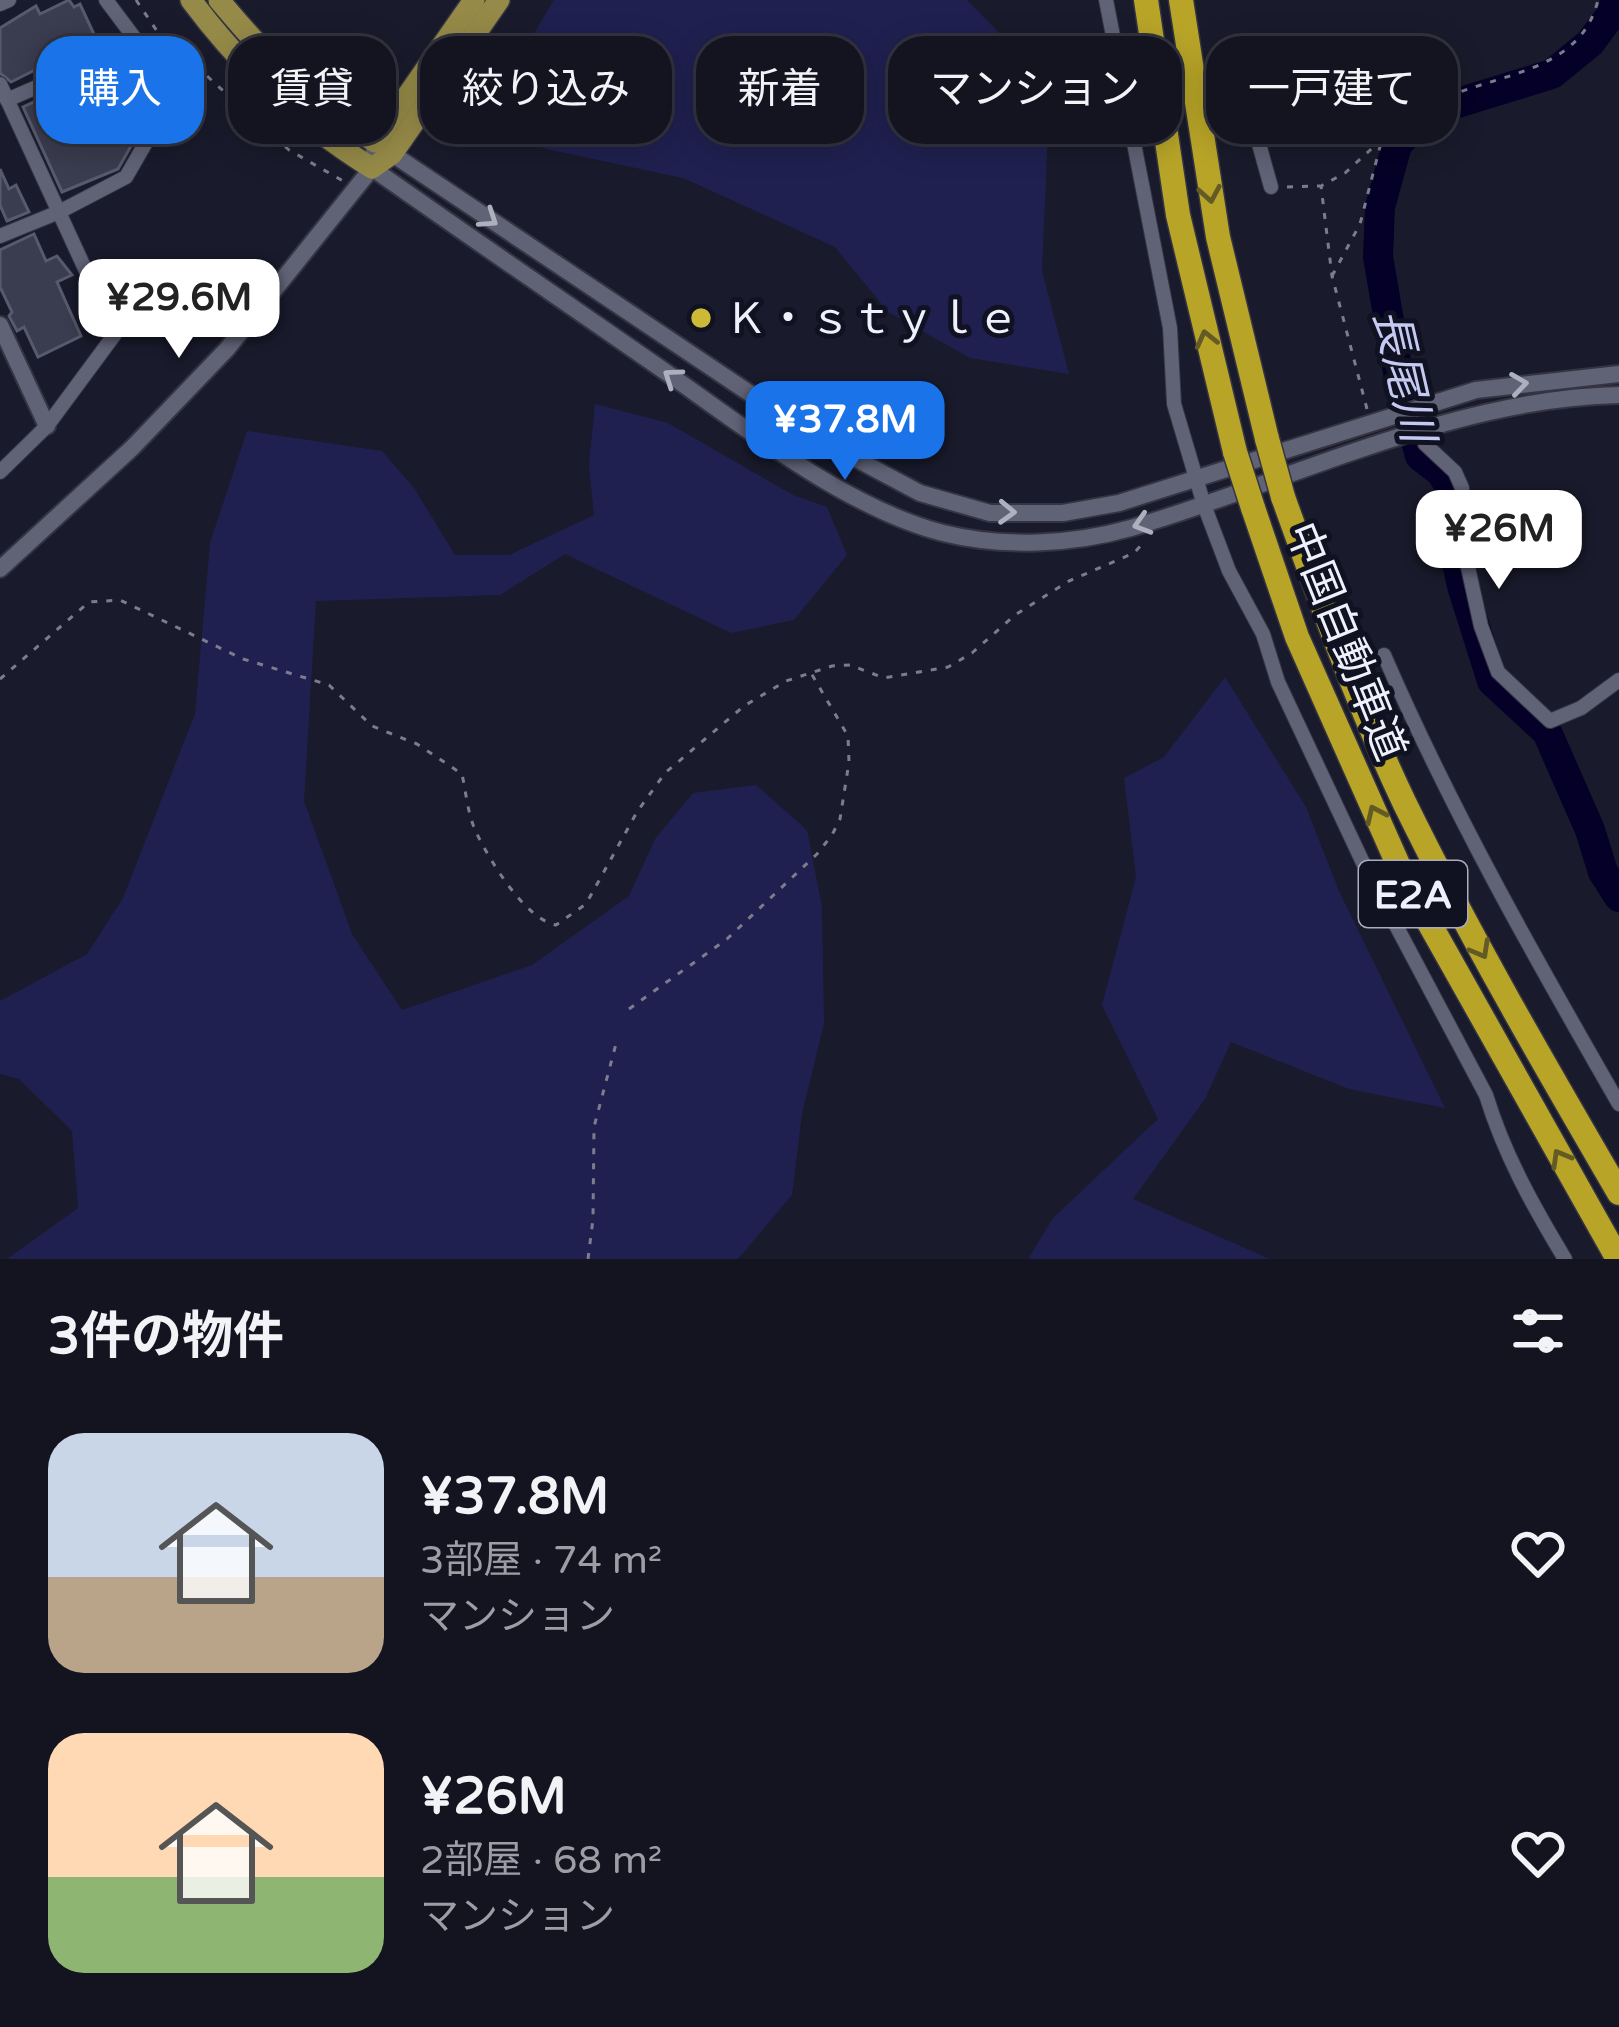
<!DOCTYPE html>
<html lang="ja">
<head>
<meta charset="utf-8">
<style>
  :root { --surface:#131420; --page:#1c1d29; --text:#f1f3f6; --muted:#9d9ea5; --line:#32333e; --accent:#1a73e8 }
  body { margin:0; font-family:"Varela Round","Noto Sans JP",sans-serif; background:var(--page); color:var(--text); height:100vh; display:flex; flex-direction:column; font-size:45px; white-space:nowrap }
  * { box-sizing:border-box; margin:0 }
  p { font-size:39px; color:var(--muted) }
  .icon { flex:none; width:66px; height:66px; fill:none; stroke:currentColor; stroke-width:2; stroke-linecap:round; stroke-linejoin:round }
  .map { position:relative; height:1259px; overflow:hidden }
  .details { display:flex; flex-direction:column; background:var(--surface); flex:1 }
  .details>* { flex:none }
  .guide { position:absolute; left:36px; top:36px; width:1548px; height:108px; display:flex; gap:24px }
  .price { position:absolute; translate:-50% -102px; padding:0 27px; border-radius:24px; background:#fff; color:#222; font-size:39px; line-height:78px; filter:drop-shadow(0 3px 6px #0008) }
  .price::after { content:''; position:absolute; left:50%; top:72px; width:36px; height:27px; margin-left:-18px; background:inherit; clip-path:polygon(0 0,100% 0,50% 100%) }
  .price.on { background:var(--accent); color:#fff }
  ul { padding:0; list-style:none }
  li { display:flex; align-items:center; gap:36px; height:300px; padding:0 48px }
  li span { display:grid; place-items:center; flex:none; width:336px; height:240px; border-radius:36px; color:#555 }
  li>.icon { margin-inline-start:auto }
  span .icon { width:144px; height:144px; fill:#fffc; stroke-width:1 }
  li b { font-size:51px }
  h2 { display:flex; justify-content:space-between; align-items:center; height:144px; padding:0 48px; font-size:51px }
  .chip { padding:0 42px; border-radius:36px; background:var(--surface); box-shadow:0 6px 30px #0003,0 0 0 3px var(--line); font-size:42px; line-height:108px }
  .chip.on { background:var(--accent); color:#fff }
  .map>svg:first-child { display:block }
  .green { fill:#202050 }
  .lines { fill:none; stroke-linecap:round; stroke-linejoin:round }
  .river { stroke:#050027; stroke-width:30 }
  .building { fill:#3a3c4f; stroke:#57596d; stroke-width:3 }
  .minor-tunnel { stroke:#393a4a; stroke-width:14; stroke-dasharray:14 7; stroke-linecap:butt }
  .minor-casing { stroke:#343442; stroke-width:16 }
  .tertiary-casing { stroke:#343442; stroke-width:20 }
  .primary-casing { stroke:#343442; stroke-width:24 }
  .motorway-casing { stroke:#343442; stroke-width:27 }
  .path { stroke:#7c7d8c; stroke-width:3; stroke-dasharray:6 9; stroke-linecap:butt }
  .minor { stroke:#606276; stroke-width:14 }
  .tertiary { stroke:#606276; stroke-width:16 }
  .primary { stroke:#958a47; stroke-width:21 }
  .motorway { stroke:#b8a528; stroke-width:24 }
  .motorway-bridge-casing { stroke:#343442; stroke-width:27; stroke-linecap:butt }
  .motorway-bridge { stroke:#b8a528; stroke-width:24 }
  .oneway { stroke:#645b24 }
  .oneway2 { stroke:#aeb0c0 }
  .poi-dot { fill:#cdb938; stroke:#101121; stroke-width:4.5 }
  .labels { text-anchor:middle; stroke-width:10; stroke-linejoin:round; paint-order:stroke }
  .shield { fill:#101121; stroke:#abadba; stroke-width:3 }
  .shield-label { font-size:39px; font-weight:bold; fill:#eef0fc }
  .poi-label { font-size:42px; fill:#eef0fc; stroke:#101121; text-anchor:start }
  .street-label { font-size:42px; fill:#eef0fc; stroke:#101121 }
  .water-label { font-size:45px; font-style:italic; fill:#c5caf3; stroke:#101121 }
</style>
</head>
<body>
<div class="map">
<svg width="1619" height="1259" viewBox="0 0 1619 1259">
  <rect width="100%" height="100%" fill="#191a2b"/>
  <!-- green -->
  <g class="green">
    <polygon points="554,0 967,0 1050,85 1042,271 1069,374 970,358 888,312 835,247 683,178 546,149 499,127 505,82"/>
    <polygon points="595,404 668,423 793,495 827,507 847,555 794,620 731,633 565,554 500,595 316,601 304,801 352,934 402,1010 532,965 629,896 655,839 693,793 756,785 807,830 822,907 824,1024 802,1113 792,1195 738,1259 7,1259 78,1208 72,1131 19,1079 0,1074 0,1001 87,954 123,898 195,714 210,543 247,431 382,451 414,488 455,555 509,555 594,515 589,465"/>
    <polygon points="1225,677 1306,807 1339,891 1445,1108 1349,1089 1231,1042 1205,1099 1133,1199 1270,1259 1028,1259 1053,1218 1158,1119 1102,1005 1136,877 1124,778 1164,757"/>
  </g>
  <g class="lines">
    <!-- river -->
    <polyline class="river" points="1615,0 1613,12 1590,43 1552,74 1451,105 1416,124 1397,145 1380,207 1378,257 1400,384 1420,456 1441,472 1451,489 1449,526 1462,586 1492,681 1547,732 1590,830 1603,872 1619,897"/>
  </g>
  <!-- building -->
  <g class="building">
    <polygon points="69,0 74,7 80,4 100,47 79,56 77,53 42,70 41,67 11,82 0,73 0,28 36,6 40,14"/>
    <polygon points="128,65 144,93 123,103 147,118 118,169 62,192 23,107 99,72 102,78"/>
    <polygon points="0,169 9,189 16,185 29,212 7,221 0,205"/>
    <polygon points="34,234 46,261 57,256 72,275 57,282 81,336 38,357 24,327 17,331 9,316 12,312 0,287 0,250"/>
  </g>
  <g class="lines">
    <!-- minor-tunnel -->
    <polyline class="minor-tunnel" points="1127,113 1239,100"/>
    <defs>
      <g id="minor">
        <path d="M1106,0L1170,328L1174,404L1204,505L1229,571L1263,634L1278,682L1365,867L1486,1095C1504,1154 1533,1206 1565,1259"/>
        <polyline points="0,4 9,0"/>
        <polyline points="0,84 115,334 47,426 0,472"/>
        <polyline points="7,100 138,43"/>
        <polyline points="1239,100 1252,119 1271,187"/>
        <polyline points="0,236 59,212 126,177 175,92 106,0"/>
        <polyline points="1423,431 1425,444 1455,472 1462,488 1462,540 1481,626 1498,672 1550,721 1581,708 1619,680"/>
        <path d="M1384,655C1451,810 1535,958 1619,1104"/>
      </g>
      <g id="tertiary">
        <path d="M375,142L372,168C471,238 571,306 670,375C749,431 849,509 943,533C1004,548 1071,545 1131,528C1288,482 1454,398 1619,395"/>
        <polyline points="382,147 815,437 920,493 990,513 1063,513 1119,503 1476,390 1619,374"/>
        <polyline points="0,325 47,426"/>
        <polyline points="0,569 132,448 227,349 372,168"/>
      </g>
      <g id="primary">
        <path d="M191,0C241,67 301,124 372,168L392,154L499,0"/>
        <path d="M219,0C270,61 307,99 375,142L474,0"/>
      </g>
      <g id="motorway">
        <polyline points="1146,0 1178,215 1235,452"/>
        <polyline points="1181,0 1218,237 1267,439"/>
        <path d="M1283,497C1320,600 1357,703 1404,802C1469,935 1544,1064 1619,1193"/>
        <polyline points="1253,508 1297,637 1405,880 1618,1259"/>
      </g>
    </defs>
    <!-- minor casing -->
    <use href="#minor" class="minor-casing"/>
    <!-- tertiary casing -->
    <use href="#tertiary" class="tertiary-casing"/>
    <!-- primary casing -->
    <use href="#primary" class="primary-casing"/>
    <!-- motorway casing -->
    <use href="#motorway" class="motorway-casing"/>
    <!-- path -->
    <g class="path">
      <polyline points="136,0 157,31 289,150 343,181"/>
      <polyline points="1099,119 1113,116"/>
      <polyline points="1287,187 1320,186"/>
      <path d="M1332,276L1360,224L1382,139C1400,127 1418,112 1437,102C1492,73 1580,75 1598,0"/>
      <polyline points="1367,409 1332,276 1321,186 1345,173 1380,141"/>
      <path d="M0,679L89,602L120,600L243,659L329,685L372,726L417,744L462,774C466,793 468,815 476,832C490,861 525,919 556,925L586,904L637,812L665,773L744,706L786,681L832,666L850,665L884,678L948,667L972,653L1015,615L1069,581L1134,553L1144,542"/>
      <polyline points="629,1009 727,939 817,854 832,835 840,819 849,762 848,736 811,673"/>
      <polyline points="588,1259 593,1219 594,1127 617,1040"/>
    </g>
    <!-- minor -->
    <use href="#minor" class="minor"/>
    <!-- tertiary -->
    <use href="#tertiary" class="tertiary"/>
    <!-- primary -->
    <use href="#primary" class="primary"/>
    <!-- motorway -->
    <use href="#motorway" class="motorway"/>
    <defs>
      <g id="motorway-bridge">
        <polyline points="1267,439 1283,497"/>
        <polyline points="1235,452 1253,508"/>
      </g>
    </defs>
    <!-- motorway-bridge casing -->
    <use href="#motorway-bridge" class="motorway-bridge-casing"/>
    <!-- motorway-bridge -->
    <use href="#motorway-bridge" class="motorway-bridge"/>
  </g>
  <!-- one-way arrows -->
  <defs><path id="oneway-chevron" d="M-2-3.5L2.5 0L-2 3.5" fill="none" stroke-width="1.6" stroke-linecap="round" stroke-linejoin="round" transform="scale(3)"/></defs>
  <g class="oneway">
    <use href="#oneway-chevron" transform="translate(1210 194) rotate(80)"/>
    <use href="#oneway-chevron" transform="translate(1206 339) rotate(-104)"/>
    <use href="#oneway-chevron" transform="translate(1375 814) rotate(-115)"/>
    <use href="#oneway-chevron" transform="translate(1481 950) rotate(61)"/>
    <use href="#oneway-chevron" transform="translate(1560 1158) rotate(-120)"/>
  </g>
  <g class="oneway2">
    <use href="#oneway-chevron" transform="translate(489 219) rotate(34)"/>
    <use href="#oneway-chevron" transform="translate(672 377) rotate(-145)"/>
    <use href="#oneway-chevron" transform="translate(1519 384) rotate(-8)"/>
    <use href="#oneway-chevron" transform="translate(1007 512) rotate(2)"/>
    <use href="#oneway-chevron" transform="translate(1142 524) rotate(163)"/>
  </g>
  <!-- markers -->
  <circle class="poi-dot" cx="701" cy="318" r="12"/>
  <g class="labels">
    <!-- shield labels -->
    <rect class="shield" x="1359" y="861" width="108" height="66" rx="9"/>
    <g class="shield-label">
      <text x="1413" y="908">E2A</text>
    </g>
    <!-- poi labels -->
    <g class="poi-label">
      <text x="725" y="333">Ｋ・ｓｔｙｌｅ</text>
    </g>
    <!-- street labels -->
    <g class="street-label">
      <text transform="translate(1347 641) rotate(68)" y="15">中国自動車道</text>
    </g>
    <!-- water labels -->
    <g class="water-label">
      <text transform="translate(1405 375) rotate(77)" y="16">長尾川</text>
    </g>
  </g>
</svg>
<b class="price" style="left:179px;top:361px">¥29.6M</b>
<b class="price on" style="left:845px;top:483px">¥37.8M</b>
<b class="price" style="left:1499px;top:592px">¥26M</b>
<div class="guide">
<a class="chip on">購入</a>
<a class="chip">賃貸</a>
<a class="chip">絞り込み</a>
<a class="chip">新着</a>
<a class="chip">マンション</a>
<a class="chip">一戸建て</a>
</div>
</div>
<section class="details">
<h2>3件の物件<svg class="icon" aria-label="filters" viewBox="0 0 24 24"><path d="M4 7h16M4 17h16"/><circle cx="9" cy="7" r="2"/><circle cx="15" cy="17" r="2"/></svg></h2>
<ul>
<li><span style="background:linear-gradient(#c9d6e8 60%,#b9a48a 0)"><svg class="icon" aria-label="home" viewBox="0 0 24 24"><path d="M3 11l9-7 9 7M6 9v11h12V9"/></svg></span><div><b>¥37.8M</b><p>3部屋 · 74 m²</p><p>マンション</p></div><svg class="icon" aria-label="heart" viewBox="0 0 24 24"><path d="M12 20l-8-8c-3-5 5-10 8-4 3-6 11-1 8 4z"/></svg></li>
<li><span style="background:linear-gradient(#ffd9b3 60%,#8fb573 0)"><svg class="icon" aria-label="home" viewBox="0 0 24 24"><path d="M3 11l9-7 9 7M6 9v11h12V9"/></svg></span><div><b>¥26M</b><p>2部屋 · 68 m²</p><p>マンション</p></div><svg class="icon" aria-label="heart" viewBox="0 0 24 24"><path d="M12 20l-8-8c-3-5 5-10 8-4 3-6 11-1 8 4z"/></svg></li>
</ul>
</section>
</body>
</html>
